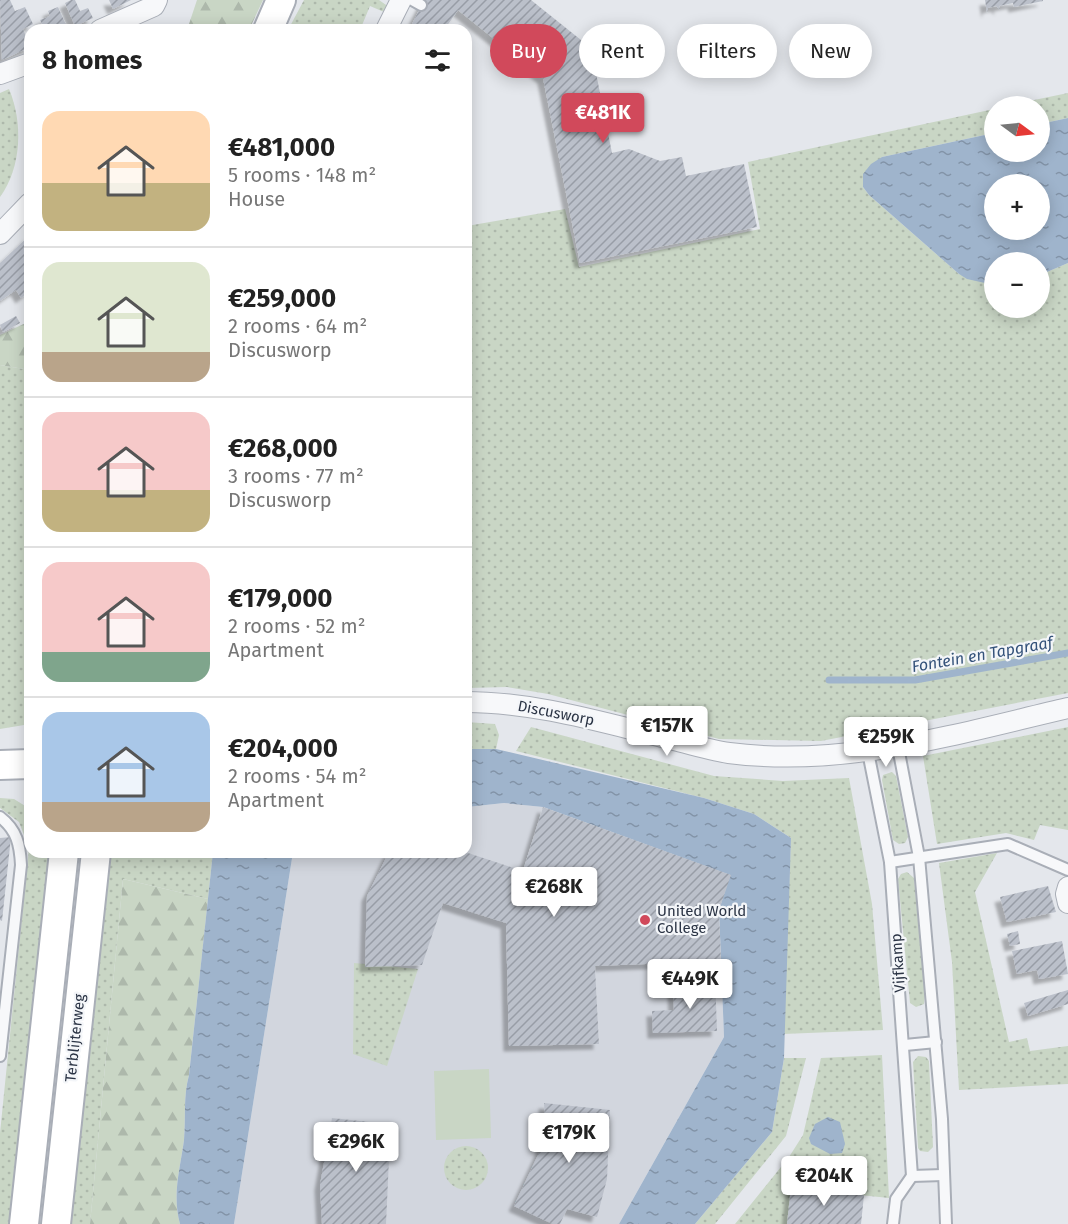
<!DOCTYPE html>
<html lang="en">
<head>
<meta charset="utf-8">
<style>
  :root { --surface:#fff; --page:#f6f6f6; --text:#222; --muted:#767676; --line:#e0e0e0; --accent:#d1495b }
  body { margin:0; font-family:"Fira Sans",sans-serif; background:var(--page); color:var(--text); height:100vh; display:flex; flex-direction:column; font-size:22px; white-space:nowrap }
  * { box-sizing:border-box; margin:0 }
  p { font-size:20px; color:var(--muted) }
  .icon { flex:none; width:33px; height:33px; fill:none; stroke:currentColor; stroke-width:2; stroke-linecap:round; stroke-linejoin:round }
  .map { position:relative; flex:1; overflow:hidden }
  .sheet { position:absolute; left:24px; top:24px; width:448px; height:834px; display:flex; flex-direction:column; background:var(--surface); border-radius:18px; box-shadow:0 3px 15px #0003 }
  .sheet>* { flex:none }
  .banner { position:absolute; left:490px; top:24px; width:488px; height:54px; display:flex; gap:12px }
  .needle { width:39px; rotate:105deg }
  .controls { position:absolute; left:984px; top:96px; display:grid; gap:12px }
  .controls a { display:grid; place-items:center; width:66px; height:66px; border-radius:50%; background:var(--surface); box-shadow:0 3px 15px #0003; font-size:30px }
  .price { position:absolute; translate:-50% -51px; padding:0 14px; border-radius:6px; background:#fff; color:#222; font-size:20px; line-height:39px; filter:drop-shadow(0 2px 3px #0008) }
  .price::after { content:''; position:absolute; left:50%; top:36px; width:18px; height:14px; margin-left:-9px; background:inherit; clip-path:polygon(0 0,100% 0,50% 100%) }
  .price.on { background:var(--accent); color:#fff }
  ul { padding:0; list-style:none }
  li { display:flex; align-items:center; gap:18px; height:150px; padding:0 18px }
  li+li { border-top:2px solid var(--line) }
  li span { display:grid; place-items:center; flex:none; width:168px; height:120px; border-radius:18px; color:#555 }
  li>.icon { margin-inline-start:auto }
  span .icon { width:72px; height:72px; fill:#fffc; stroke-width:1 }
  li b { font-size:26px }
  h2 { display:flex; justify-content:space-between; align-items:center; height:72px; padding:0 18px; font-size:26px }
  .chip { padding:0 21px; border-radius:27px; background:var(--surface); box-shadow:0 3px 15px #0003; font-size:21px; line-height:54px }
  .chip.on { background:var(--accent); color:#fff }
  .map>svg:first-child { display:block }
  .built { fill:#d2d6de }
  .grass { fill:url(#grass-dots) }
  .forest { fill:url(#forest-firs) }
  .garden { fill:#c9d6c5 }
  .water { fill:url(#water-ripples); fill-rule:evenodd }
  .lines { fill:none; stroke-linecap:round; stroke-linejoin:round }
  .stream { stroke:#9fb4cc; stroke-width:7 }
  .building { fill:url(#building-hatch); filter:url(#shadow) }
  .lane-casing { stroke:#a9aeb7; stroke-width:14 }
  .street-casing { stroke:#a9aeb7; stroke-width:22 }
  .secondary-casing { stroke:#a9aeb7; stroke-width:32 }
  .lane { stroke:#f7f8fa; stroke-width:10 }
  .street { stroke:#f7f8fa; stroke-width:20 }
  .secondary { stroke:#fff; stroke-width:28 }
  .poi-dot { fill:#d1495b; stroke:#f4f6f9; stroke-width:2 }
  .labels { text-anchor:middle; stroke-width:4.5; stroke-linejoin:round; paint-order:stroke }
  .street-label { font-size:15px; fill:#2b3445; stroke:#f4f6f9 }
  .poi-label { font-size:15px; fill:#2b3445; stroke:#f4f6f9; text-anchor:start }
  .water-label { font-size:16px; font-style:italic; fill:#34527a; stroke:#f4f6f9 }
</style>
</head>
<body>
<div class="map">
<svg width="1068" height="1224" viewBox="0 0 1068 1224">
  <defs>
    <pattern id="grass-dots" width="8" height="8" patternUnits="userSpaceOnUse" patternTransform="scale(1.5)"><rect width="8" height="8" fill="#c9d6c5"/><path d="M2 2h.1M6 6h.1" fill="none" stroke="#adb8ab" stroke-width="1.8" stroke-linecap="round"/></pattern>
    <pattern id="forest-firs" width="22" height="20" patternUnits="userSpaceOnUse" patternTransform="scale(1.5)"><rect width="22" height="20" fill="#c9d6c5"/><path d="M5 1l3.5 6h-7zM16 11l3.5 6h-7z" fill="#adb8ab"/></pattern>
    <pattern id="water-ripples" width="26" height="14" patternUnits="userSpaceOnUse" patternTransform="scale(1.5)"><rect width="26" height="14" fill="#9fb4cc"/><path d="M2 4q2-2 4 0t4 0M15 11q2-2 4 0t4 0" fill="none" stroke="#8293a7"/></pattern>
    <pattern id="building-hatch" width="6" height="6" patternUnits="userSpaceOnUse" patternTransform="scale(1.5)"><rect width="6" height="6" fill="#bbc0ca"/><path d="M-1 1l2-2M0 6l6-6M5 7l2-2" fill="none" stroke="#989da6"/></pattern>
    <filter id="shadow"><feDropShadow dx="-5.5" dy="5.5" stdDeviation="1.5" flood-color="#0004"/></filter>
  </defs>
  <rect width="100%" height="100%" fill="#e4e7ec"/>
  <!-- built -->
  <polygon class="built" points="504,803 543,807 506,923 509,1046 599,1044 595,966 721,961 724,1037 619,1224 234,1224 293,852 466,852 467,807"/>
  <!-- grass -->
  <g class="grass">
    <polygon points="304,0 379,0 389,7 384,12 370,6 360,30 288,30"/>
    <path d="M9,89C23,122 22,167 0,197V93Z"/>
    <polygon points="1068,93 1068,118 1040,124 1040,106 1005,106"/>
    <polygon points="994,109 994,133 882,157 863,187 869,195 959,274 994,285 994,308 1040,308 1040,275 1068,263 1068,693 821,741 719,739 548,694 507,687 467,688 467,226 565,209 579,267 760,229 748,162"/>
    <polygon points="0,365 30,370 30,724 0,729"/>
    <polygon points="466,722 495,724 499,735 496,749 467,749"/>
    <polygon points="531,727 714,776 783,781 849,778 872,904 883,1030 783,1034 791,838 754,814 704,798 516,751"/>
    <polygon points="1068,727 1068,830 1040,825 1034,840 1006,833 937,844 923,756"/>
    <polygon points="892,772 896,776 908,837 905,843 899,844 893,840 882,780 883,775"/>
    <polygon points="0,798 14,799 30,809 30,852 54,852 14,1224 0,1224 0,1133 29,848 19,822 0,808"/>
    <polygon points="106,852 213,852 208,899 123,879 90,1224 65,1224"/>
    <polygon points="997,853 975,892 1009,1042 1027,1038 1030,1051 1068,1046 1068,1084 959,1090 952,962 939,863"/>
    <polygon points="907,872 914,878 925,995 924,1004 916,1007 910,1003 898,879 901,874"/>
    <polygon points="354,963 418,969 387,1066 353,1054"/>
    <polygon points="882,1055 889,1198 792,1188 787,1224 735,1224 789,1157 803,1135 821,1058"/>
    <polygon points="918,1056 926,1057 929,1061 933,1147 928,1152 920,1151 918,1148 913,1062"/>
    <polygon points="784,1058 806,1058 786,1136 715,1224 695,1224 772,1132"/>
    <circle cx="466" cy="1168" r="22"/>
  </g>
  <!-- forest -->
  <g class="forest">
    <polygon points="197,0 263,0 249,30 187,30"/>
    <polygon points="30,321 30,370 0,365 0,335"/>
    <path d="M123,879L208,899L189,1075C183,1097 186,1118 184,1140C180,1170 172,1194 180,1224H90Z"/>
  </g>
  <!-- garden -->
  <polygon class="garden" points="489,1069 491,1138 436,1140 434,1071"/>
  <!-- water -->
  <g class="water">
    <path d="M1068,118V263L1040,275V262H994V285L967,279L959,274L869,195L863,187V174L871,164L882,157L994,133V152H1040V124ZM1040,184V230H994V184Z"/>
    <polygon points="467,749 496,749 704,798 754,814 791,838 784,1058 772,1132 695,1224 619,1224 724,1037 719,910 730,875 543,807 504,803 467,807"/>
    <path d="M213,852H293L234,1224H180C172,1194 180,1170 184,1140C186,1117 183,1097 189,1075Z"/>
    <polygon points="828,1117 840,1122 845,1144 842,1153 830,1154 811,1144 809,1138 815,1124"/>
  </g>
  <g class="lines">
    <!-- stream -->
    <polyline class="stream" points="829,680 915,680 1068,653"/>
  </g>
  <!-- building -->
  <g class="building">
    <polygon points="0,0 10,0 15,11 25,7 33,24 23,29 30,47 2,60"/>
    <polygon points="71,0 75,0 80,11 88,8 93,18 75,26 65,3"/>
    <polygon points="109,0 131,0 113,9"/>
    <polygon points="424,0 531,0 591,48 612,153 629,149 660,161 682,157 686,176 744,164 757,227 580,263 543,78 458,10 444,30 409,30"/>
    <polygon points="985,0 1043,0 1043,1 1014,7 1013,3 999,6 1000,10 996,6 988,8 987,13"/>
    <polygon points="58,7 68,29 45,30 40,20 50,16 48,11"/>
    <polygon points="30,235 30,291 21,298 16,290 0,301 0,263"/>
    <polygon points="16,316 20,323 3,332 0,325"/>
    <polygon points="543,807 731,875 719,910 721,961 595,966 599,1044 509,1046 506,923 443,903 422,965 365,967 367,896 389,852 465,852 523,871"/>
    <polygon points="11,837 2,921 0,920 0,838"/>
    <polygon points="1048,886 1056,912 1007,922 1000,897"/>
    <polygon points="1018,931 1020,944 1010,946 1007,934"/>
    <polygon points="1062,941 1068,974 1039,979 1037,970 1017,974 1012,951"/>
    <polygon points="715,976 717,1031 653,1033 652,1011 674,1010 673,989 694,988 694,977"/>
    <polygon points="1068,990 1068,1004 1028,1016 1024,1003"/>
    <polygon points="544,1103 610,1110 607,1179 597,1217 567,1209 560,1224 553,1224 514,1206 546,1138"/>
    <polygon points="332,1118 397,1125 389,1159 386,1224 322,1224 320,1185"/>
    <polygon points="791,1187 864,1195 861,1224 787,1224"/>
  </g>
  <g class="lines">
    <defs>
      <g id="lane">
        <polyline points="412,0 421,5"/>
        <polyline points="898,747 919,857 942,1119 946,1224"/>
        <polyline points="868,752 890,862 912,1176"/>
        <path d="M0,817C17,830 20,845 21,865L0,1056"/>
        <polyline points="890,862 1008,844 1068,870"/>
        <polyline points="905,1045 936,1042"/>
        <polyline points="912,1176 943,1175"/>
        <polyline points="893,1224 896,1199 912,1176"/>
      </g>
      <g id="street">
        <polyline points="100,30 154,6 157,0"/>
        <polyline points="386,30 401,0"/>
        <polyline points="0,74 30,63"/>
        <polyline points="0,234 30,203"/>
        <path d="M466,702C536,702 604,723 671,739C690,744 709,750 729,753C844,768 956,734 1068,708"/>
        <polyline points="1068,887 1066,894 1068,903"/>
      </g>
      <g id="secondary">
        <polyline points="268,30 281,0"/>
        <polyline points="0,765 30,764"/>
        <polyline points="24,1224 64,852"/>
        <polyline points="56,1224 96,852"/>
      </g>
    </defs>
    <!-- lane casing -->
    <use href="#lane" class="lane-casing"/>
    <!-- street casing -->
    <use href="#street" class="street-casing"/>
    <!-- secondary casing -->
    <use href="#secondary" class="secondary-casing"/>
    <!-- lane -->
    <use href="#lane" class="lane"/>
    <!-- street -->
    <use href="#street" class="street"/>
    <!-- secondary -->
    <use href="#secondary" class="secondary"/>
  </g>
  <!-- markers -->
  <circle class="poi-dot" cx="645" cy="920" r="6"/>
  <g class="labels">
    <!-- street labels -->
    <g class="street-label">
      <text transform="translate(556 713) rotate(11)" y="5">Discusworp</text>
      <text transform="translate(898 963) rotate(-94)" y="5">Vijfkamp</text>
      <text transform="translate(75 1038) rotate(-84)" y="5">Terblijterweg</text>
    </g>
    <!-- poi labels -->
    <g class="poi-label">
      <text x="657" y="916">United World<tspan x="657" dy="17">College</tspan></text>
    </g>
    <!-- water labels -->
    <g class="water-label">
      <text transform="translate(982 654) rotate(-10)" y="6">Fontein en Tapgraaf</text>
    </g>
  </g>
</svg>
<div class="controls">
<a><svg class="needle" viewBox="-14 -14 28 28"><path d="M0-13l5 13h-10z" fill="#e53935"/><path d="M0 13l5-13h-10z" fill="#767676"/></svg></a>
<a>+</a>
<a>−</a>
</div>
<b class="price on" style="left:603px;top:144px">€481K</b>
<b class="price" style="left:667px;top:757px">€157K</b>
<b class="price" style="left:886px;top:768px">€259K</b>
<b class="price" style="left:554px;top:918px">€268K</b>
<b class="price" style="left:690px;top:1010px">€449K</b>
<b class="price" style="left:569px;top:1164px">€179K</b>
<b class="price" style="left:356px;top:1173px">€296K</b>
<b class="price" style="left:824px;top:1207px">€204K</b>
<div class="banner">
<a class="chip on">Buy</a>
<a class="chip">Rent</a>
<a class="chip">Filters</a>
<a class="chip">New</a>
</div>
<section class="sheet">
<h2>8 homes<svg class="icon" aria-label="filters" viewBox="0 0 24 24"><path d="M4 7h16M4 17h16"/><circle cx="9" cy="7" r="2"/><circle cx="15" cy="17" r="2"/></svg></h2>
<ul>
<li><span style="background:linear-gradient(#ffd9b3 60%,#c2b280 0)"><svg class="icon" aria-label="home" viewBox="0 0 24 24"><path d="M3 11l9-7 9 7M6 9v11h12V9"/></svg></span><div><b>€481,000</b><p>5 rooms · 148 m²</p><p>House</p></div></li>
<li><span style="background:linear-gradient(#dfe7d0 75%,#b9a48a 0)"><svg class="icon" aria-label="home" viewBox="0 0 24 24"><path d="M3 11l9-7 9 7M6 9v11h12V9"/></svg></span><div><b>€259,000</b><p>2 rooms · 64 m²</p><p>Discusworp</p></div></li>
<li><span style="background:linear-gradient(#f6c9c9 65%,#c2b280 0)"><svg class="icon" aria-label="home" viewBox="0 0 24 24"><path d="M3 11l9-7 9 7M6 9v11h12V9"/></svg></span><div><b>€268,000</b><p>3 rooms · 77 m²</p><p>Discusworp</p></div></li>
<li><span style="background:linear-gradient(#f6c9c9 75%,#7fa58c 0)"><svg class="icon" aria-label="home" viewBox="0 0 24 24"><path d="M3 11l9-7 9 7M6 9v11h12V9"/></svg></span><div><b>€179,000</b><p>2 rooms · 52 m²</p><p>Apartment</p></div></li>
<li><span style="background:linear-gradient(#a9c7e8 75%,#b9a48a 0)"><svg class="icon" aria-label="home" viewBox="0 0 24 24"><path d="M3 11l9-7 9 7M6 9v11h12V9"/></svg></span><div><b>€204,000</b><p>2 rooms · 54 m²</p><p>Apartment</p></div></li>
</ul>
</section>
</div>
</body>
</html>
